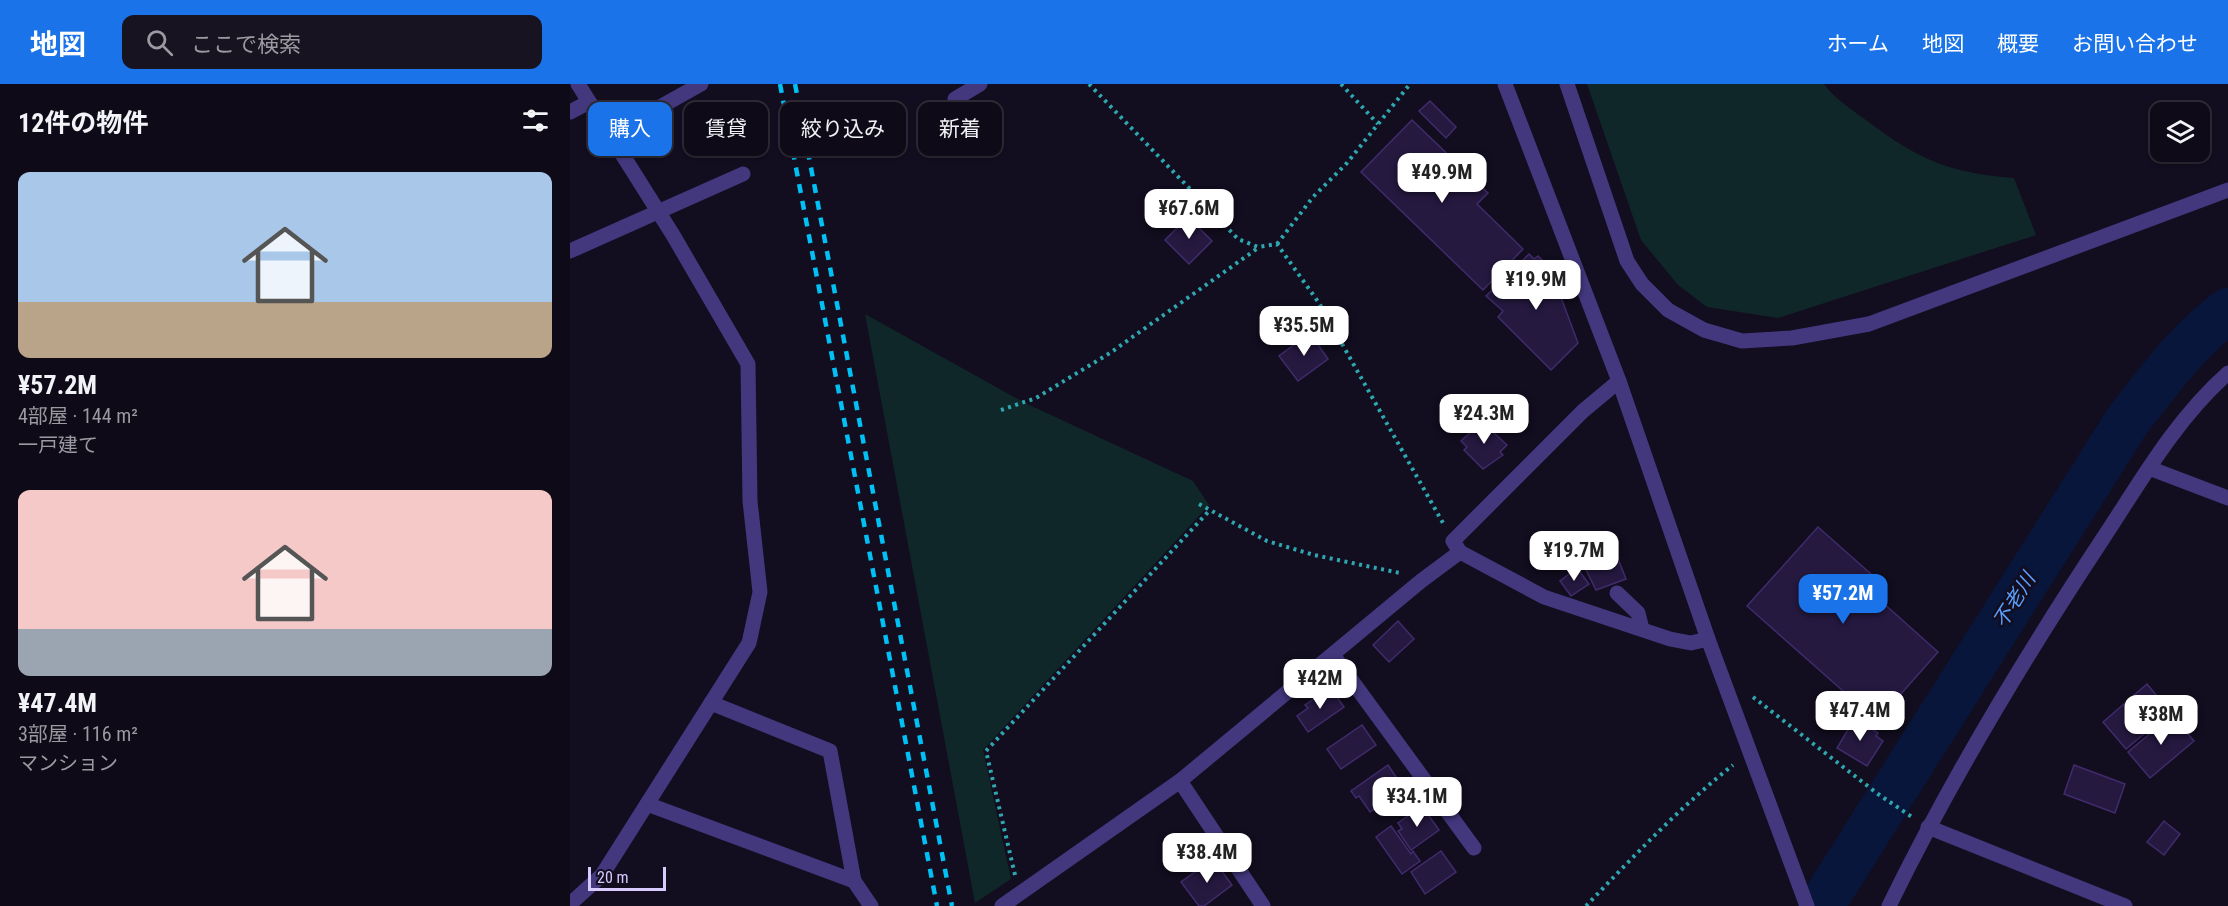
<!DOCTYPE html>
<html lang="ja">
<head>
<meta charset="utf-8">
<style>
  :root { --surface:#0e0a17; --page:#171320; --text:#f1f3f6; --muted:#9b9aa1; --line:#2e2b36; --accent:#1a73e8 }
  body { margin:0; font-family:"Roboto Condensed","Noto Sans JP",sans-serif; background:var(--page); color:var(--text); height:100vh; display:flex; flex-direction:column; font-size:22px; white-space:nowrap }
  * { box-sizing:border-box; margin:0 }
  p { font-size:20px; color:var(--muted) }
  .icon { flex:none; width:33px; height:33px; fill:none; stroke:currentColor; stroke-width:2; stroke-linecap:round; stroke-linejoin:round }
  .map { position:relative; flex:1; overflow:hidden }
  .panel { display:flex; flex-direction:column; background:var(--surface); width:570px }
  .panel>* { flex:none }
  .guide { position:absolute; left:18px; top:18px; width:570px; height:54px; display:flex; gap:12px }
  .buttons { position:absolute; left:1580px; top:18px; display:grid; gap:12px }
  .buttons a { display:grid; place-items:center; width:60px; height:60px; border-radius:12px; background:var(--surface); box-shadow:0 2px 4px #0004,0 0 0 2px var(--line); font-size:30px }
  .scale { position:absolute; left:18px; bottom:15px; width:78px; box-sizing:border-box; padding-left:6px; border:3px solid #d7cbff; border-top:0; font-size:16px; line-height:21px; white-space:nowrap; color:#d7cbff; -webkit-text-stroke:4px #120d1f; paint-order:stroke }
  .price { position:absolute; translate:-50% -51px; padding:0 14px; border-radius:12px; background:#fff; color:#222; font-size:20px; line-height:39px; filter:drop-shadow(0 2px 3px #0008) }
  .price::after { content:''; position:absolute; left:50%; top:36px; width:18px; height:14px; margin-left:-9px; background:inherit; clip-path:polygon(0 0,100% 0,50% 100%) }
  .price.active { background:var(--accent); color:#fff }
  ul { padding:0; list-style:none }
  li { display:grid; align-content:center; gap:12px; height:318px; padding:0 18px }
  li span { display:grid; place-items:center; height:186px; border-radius:12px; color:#555 }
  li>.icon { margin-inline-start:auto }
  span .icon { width:108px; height:108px; fill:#fffc; stroke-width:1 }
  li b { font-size:26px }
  h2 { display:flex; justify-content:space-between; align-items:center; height:72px; padding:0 18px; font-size:26px }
  .chip { padding:0 21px; border-radius:12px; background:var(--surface); box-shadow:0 2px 4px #0004,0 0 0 2px var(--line); font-size:21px; line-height:54px }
  .chip.active { background:var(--accent); color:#fff }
  header { display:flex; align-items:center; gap:36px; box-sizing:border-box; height:84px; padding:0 30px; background:var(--accent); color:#fff }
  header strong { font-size:28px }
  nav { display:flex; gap:33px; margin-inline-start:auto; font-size:21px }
  .search { width:420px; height:54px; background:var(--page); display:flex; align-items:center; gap:15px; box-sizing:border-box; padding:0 21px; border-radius:12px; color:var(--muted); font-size:22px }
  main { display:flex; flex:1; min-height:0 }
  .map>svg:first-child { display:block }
  .green { fill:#102729 }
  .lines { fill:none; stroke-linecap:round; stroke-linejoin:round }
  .river { stroke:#09163c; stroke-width:46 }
  .building { fill:#251940; stroke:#402b6c; stroke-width:1.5 }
  .path { stroke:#2ea8b0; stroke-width:4; stroke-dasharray:3 4.5; stroke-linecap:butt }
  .minor { stroke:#43387e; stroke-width:15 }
  .rail { stroke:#02bff4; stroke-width:4.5; stroke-dasharray:9 8; stroke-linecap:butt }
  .labels { text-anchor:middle; stroke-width:5; stroke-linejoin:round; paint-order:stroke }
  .water-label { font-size:20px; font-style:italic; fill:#5a9efe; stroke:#120d1f }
</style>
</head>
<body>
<header>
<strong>地図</strong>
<div class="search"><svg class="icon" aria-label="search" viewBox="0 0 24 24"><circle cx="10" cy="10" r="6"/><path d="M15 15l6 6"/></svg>ここで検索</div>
<nav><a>ホーム</a><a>地図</a><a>概要</a><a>お問い合わせ</a></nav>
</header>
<main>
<section class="panel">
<h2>12件の物件<svg class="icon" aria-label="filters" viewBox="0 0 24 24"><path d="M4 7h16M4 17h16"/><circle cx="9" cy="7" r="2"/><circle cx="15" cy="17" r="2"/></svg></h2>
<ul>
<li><span style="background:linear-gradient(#a9c7e8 70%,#b9a48a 0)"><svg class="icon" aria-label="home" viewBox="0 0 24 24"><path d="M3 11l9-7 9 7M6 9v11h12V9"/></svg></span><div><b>¥57.2M</b><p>4部屋 · 144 m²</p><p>一戸建て</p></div></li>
<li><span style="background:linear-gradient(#f6c9c9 75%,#9aa5b1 0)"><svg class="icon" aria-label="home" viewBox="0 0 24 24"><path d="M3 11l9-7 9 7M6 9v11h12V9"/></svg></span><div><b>¥47.4M</b><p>3部屋 · 116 m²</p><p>マンション</p></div></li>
</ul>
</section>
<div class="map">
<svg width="1658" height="822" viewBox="0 0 1658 822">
  <rect width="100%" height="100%" fill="#120d1f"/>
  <!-- green -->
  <g class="green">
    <path d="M1017,0H1254C1265,15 1281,25 1296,36C1347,75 1379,89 1444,94L1466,151L1208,234L1137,223L1108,201L1071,156Z"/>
    <polygon points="295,230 453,318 623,397 639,421 413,666 441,795 405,819"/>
  </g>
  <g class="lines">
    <!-- river -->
    <path class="river" d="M1251,822L1558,336C1589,297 1618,256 1658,227"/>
  </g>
  <!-- building -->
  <g class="building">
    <polygon points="860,17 886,43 876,54 849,27"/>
    <polygon points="842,36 918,109 907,120 953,165 913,206 791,88"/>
    <polygon points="618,133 642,157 619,180 595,156"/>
    <polygon points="959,170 964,175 968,172 980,184 1008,259 981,286 928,233 933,227 916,212"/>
    <polygon points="740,249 758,275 728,297 709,272"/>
    <polygon points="921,335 929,342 923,348 937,361 930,368 933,371 913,385 894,366 897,363 891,357 907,342 910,345"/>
    <polygon points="1248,443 1301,490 1292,500 1368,568 1307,637 1177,522"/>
    <polygon points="1045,467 1056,495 1026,506 1014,482"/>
    <polygon points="1007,484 1019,500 1001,512 990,497"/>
    <polygon points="828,537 844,555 819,578 803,561"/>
    <polygon points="1577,600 1600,628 1556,665 1533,638"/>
    <polygon points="760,603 774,623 738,648 727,632 738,624 735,621"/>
    <polygon points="1602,631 1624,657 1580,694 1558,668"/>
    <polygon points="1285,634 1308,649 1306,652 1313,657 1297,682 1267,664"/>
    <polygon points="792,641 806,661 771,685 757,665"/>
    <polygon points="818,681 834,705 800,728 789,712 786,714 781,707"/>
    <polygon points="1504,681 1555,700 1545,729 1494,710"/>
    <polygon points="852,722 869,746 841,766 828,747 832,745 828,739"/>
    <polygon points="1594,737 1610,750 1594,771 1577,758"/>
    <polygon points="821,742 841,770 843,767 850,777 832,790 806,753"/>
    <polygon points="871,767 886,788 855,810 841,788"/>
    <polygon points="643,775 662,801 634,822 629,822 611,798"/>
  </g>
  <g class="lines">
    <!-- path -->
    <g class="path">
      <polyline points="519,0 668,155 688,163 707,160 749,219 873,439"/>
      <polyline points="771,0 808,40"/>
      <polyline points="707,160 743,113 777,79 840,0"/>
      <polyline points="431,326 466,314 540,269 688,164"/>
      <polyline points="629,420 697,457 744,471 830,489"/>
      <polyline points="1183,613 1308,710 1342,733"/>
      <polyline points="445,791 416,667 640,426"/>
      <path d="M1016,822C1063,773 1110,723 1163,681"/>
    </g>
    <!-- minor -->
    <g class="minor">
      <polyline points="935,0 1049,297 1138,555 1237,822"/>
      <polyline points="997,0 1057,177 1072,200 1098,226 1134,246 1172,257 1222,254 1299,240 1658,106"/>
      <polyline points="385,15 410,0"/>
      <polyline points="0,28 19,18"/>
      <polyline points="40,51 131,0"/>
      <polyline points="0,167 173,90"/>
      <polyline points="1049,297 1013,327 883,457 890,468 974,513 1100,555 1121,559 1138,555"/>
      <polyline points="1579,384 1658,414"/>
      <polyline points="1047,509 1068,529 1072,545"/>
      <polyline points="763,571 904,764"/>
      <polyline points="141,619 260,667 284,797 301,822"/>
      <polyline points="610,697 693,822"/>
      <polyline points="77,720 284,797"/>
      <polyline points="1358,743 1555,822"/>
      <polyline points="0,820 32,791 179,559 190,508 180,417 178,280 103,151 8,0"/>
      <polyline points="432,822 610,697 851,497 890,468"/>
      <path d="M1319,822C1381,695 1454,574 1532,456C1571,397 1605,336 1658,289"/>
    </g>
    <!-- rail -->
    <g class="rail">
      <polyline points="210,0 367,822"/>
      <polyline points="225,0 382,822"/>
    </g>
  </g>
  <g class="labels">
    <!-- water labels -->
    <g class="water-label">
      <text transform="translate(1444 516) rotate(-58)" y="7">不老川</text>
    </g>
  </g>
</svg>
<div class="buttons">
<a><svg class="icon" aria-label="layers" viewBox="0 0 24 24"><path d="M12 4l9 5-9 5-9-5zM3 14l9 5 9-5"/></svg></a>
</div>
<div class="scale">20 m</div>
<b class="price" style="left:872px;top:120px">¥49.9M</b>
<b class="price" style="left:619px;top:156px">¥67.6M</b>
<b class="price" style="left:966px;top:227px">¥19.9M</b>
<b class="price" style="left:734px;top:273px">¥35.5M</b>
<b class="price" style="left:914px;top:361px">¥24.3M</b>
<b class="price" style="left:1004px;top:498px">¥19.7M</b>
<b class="price active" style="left:1273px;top:541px">¥57.2M</b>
<b class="price" style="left:750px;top:626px">¥42M</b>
<b class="price" style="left:1290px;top:658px">¥47.4M</b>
<b class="price" style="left:1591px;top:662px">¥38M</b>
<b class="price" style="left:847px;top:744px">¥34.1M</b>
<b class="price" style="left:637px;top:800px">¥38.4M</b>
<div class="guide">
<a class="chip active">購入</a>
<a class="chip">賃貸</a>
<a class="chip">絞り込み</a>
<a class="chip">新着</a>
</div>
</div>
</main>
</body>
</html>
